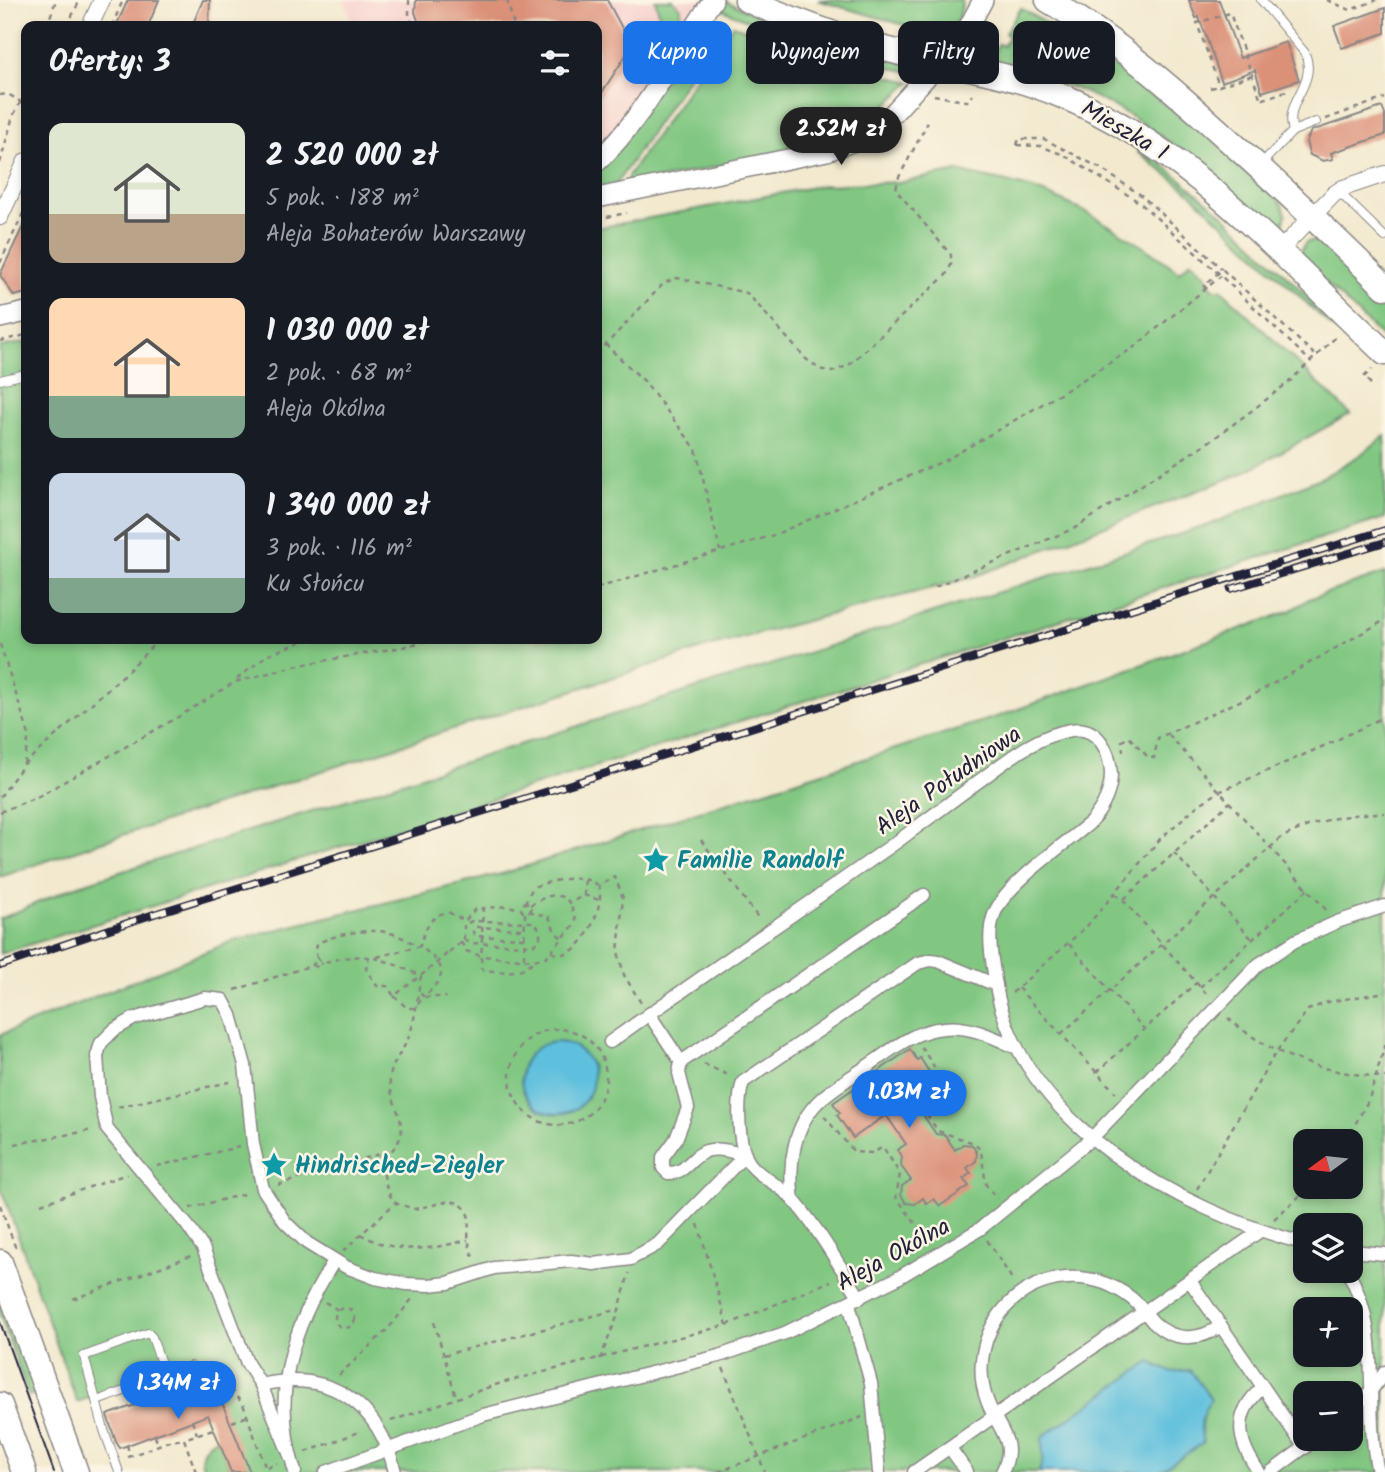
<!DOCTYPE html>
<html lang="pl">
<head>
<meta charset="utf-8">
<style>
  :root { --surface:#171b24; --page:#20242c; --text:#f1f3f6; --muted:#9ea1a6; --accent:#1a73e8 }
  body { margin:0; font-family:Kalam,sans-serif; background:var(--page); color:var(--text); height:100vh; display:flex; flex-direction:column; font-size:26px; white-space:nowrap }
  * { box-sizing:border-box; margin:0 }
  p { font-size:23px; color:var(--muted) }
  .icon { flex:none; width:38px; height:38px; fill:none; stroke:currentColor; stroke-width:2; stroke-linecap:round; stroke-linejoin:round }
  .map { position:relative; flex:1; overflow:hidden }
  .details { position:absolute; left:21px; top:21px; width:581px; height:623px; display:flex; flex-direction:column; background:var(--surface); border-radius:14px; box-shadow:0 4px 10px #0003 }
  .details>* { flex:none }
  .banner { position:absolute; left:623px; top:21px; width:656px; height:63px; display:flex; gap:14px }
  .needle { width:46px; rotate:255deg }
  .buttons { position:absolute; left:1293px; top:1129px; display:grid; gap:14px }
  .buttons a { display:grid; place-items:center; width:70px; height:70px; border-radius:14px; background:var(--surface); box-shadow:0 4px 10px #0003; font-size:35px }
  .price { position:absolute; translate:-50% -60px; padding:0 16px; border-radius:24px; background:var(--accent); color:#fff; font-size:23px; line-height:46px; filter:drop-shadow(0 2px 4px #0008) }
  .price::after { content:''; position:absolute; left:50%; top:42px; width:21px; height:16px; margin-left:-10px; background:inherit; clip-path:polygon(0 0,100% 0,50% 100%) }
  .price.selected { background:#222; color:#fff }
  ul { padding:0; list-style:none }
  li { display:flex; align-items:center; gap:21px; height:175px; padding:0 28px }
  li span { display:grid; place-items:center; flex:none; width:196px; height:140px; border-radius:14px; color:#555 }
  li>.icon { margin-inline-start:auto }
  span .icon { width:84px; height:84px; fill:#fffc; stroke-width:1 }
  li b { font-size:30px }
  h2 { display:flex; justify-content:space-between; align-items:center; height:84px; padding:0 28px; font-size:30px }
  .chip { padding:0 24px; border-radius:14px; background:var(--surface); box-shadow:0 4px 10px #0003; font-size:24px; line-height:63px }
  .chip.selected { background:var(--accent); color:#fff }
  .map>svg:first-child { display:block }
  .built { fill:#f7d0ce }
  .green { fill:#81c782; stroke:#52745e; stroke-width:2; fill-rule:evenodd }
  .water { fill:#5fc0dd; stroke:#40718c; stroke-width:2 }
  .building { fill:#db9078 }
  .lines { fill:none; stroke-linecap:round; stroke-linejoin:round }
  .service-casing { stroke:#8a8684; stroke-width:10 }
  .pedestrian-casing { stroke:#8a8684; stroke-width:15 }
  .minor-casing { stroke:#8a8684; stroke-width:18 }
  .tertiary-casing { stroke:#8a8684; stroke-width:22 }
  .primary-casing { stroke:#8a8684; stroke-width:27 }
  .path { stroke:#8a8684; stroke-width:2.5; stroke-dasharray:5 5; stroke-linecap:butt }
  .service { stroke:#fff; stroke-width:8 }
  .pedestrian { stroke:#fff; stroke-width:12 }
  .minor { stroke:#fff; stroke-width:16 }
  .tertiary { stroke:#fff; stroke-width:19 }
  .primary { stroke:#fff; stroke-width:24 }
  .tram { stroke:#22223b; stroke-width:2 }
  .rail-casing { stroke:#22223b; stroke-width:8 }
  .rail { stroke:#fcf5e5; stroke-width:5; stroke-dasharray:16; stroke-linecap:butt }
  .path-bridge { stroke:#8a8684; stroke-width:2.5; stroke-dasharray:5 5; stroke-linecap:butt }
  .labels { text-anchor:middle; stroke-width:5; stroke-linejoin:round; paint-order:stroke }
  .street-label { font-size:24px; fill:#22223b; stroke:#fcf5e5 }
  .culture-label { font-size:24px; font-weight:bold; fill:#0d838f; stroke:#fcf5e5; text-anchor:start }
</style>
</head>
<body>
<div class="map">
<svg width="1385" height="1472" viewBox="0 0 1385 1472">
  <rect width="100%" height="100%" fill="#fcf5e5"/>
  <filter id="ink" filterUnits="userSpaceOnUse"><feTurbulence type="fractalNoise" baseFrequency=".0143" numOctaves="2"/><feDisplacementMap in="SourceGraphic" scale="14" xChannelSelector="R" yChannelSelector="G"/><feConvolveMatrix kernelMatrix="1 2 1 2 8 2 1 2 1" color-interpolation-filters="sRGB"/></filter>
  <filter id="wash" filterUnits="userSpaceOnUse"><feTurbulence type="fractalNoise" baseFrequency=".00686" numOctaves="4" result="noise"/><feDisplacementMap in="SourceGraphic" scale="28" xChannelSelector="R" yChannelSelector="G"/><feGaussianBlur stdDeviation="1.57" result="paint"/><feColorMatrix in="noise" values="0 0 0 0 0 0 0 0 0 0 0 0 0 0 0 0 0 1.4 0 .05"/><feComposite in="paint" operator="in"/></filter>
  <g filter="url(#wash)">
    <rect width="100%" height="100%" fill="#f2e9ce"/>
    <!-- built -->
    <polygon class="built" points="344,0 709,0 597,159 597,26 354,26"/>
    <!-- green -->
    <g class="green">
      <path d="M655,0H673L681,8V14L661,51L656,49C662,32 662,17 655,0Z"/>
      <path d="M817,0H962C962,21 953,31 932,33Z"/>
      <path d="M725,1L770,21L919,68L916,73C848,61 784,35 720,9Z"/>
      <path d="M1021,8L1109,62L1215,142L1282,204L1286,215L1283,225L1271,228C1213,176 1156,123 1084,92C1053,79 1019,71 987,61L999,44L1003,46L1009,37L1005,33Z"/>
      <polygon points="711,18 721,27 719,32 617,183 616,190 597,194 597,168"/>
      <polygon points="733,25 838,64 911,82 860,129 844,138 626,187 628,176"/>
      <polygon points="1137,152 1160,162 1220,212 1355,342 1330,325 1186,189"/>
      <path d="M957,171C981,177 1006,181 1030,188C1084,206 1134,240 1180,272L1191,261L1209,278L1207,281L1215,289H1221L1350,414L1243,473L973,577L708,647L101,842L0,877V347L26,342V639H597V228L824,185L903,182Z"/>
      <polygon points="1317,240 1322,242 1385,303 1385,340 1300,258 1301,251 1306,242"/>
      <polygon points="1385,436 1385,518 0,954 0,919 76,886 1209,525 1325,476 1360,455"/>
      <path d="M1385,573V1472H240L198,1358L77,1402L0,1185V1035L235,940L505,873L999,716L1290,611L1309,599ZM1306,1141H1351V1186H1306ZM1306,1225H1351V1270H1306ZM1306,1309H1351V1354H1306ZM1306,1393H1351V1438H1306Z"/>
      <polygon points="0,1287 38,1393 29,1396 0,1315"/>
      <path d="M218,1437L231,1472H206C196,1457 203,1445 218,1437Z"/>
    </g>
    <!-- water -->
    <g class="water">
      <circle cx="557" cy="1078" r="36"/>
      <path d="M1150,1362L1170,1372L1190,1370L1211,1399C1201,1414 1199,1425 1203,1443L1159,1472H1039L1043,1460L1042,1437Z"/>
    </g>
    <g id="blocks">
      <!-- building -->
      <g class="building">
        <polygon points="128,0 159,0 148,26 116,26"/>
        <polygon points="203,0 210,0 209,26 192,26"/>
        <polygon points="416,0 607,0 629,41 630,49 597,100 597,26 420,26 415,12"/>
        <polygon points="1189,0 1219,0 1240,58 1286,42 1299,80 1262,92 1255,70 1222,82 1199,17 1196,18"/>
        <polygon points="1385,8 1385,33 1342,48 1334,26"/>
        <polygon points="1382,107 1385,114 1385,135 1331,153 1333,159 1323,161 1310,155 1306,142 1311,131"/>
        <polygon points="26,220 26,293 14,296 0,275"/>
        <polygon points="910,1049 917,1060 920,1058 935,1081 911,1097 936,1134 945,1135 955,1150 963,1144 972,1145 977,1153 976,1161 967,1168 971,1173 963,1179 969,1186 940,1206 934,1199 927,1204 923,1198 915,1204 906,1203 901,1195 902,1186 911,1180 901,1166 902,1157 897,1150 906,1144 886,1115 853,1138 837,1115 840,1113 833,1103"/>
        <polygon points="199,1382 204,1395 217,1390 250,1472 231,1472 208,1415 120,1448 116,1442 107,1415"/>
      </g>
    </g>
  </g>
  <g filter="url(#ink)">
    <use href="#blocks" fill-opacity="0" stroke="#8a8684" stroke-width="2"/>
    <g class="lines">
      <defs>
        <g id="service">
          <polyline points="1293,131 1316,122"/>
          <path d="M1259,166L1293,131C1283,101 1318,85 1305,53L1261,0"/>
          <polyline points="1338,191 1385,237"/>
          <polyline points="0,380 26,374"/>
          <polyline points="97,1401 191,1366"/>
          <polyline points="119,1472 104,1430 84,1356 148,1333 152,1337 165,1375"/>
        </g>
        <g id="pedestrian">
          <path d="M649,1014L681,1062L679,1073L688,1108L676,1139L663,1157V1168L668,1173C686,1174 691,1156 706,1151C719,1147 733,1152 745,1155"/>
          <path d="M610,1042C705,974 802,909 898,841C924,822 949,803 975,784C1004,763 1034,736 1071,730C1098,725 1110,751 1111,774C1111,792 1102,809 1091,822C1064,845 1009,882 995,912C986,933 992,959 995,980C1016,1122 1180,1211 1306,1244"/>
          <polyline points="681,1062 924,895"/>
          <path d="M793,1200C788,1166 793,1125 820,1100C835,1086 855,1075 872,1063C895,1047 916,1030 944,1028C969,1025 993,1037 1015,1047"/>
          <polyline points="1351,1251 1385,1254"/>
          <path d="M1347,1270C1385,1335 1362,1402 1378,1472"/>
          <polyline points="1190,1281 1305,1448"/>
          <path d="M860,1298C838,1264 817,1226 790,1196C777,1183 753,1174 746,1157C738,1140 737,1100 743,1082L918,963L931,960L938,961L996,985"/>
          <polyline points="849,1304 871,1383 879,1472"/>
          <path d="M261,1385C331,1369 379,1404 395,1472"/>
          <polyline points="1351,1410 1370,1392 1385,1372"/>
          <polyline points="950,1448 967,1472"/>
          <polyline points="291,1458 261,1385 247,1363 203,1248 187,1225 107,1129 100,1097 97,1056 101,1043 114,1030 133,1019 205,998 223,1000 231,1015 245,1065 253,1144 263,1189 285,1222 307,1243 346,1267 375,1278 407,1284 429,1285 448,1283 494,1268 571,1261 594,1264 631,1259 658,1244 745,1155"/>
          <path d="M295,1472C270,1393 292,1328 334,1261"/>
          <polyline points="326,1472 483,1415 719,1356 785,1333 896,1279 980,1229 1091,1139 1259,964 1295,941 1337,922 1385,906"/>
          <polyline points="914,1472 1260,1231"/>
          <path d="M1002,1472C1018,1442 998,1429 988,1403C975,1371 982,1334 1005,1308C1021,1290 1043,1280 1066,1278C1090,1276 1113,1284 1131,1298C1140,1305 1146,1314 1153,1322C1173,1342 1199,1341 1221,1326"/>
          <path d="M1259,1472C1237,1441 1232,1414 1263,1387"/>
          <polyline points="1271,1472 1317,1438"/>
        </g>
        <g id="minor">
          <polyline points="90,26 102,0"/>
          <polyline points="0,217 26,161"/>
          <polyline points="1278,252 1334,194 1343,188 1385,174"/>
        </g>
        <g id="tertiary">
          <path d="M597,162C645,117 675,54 713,0"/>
          <polyline points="597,198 827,151 865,137 888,119 950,51 968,28 983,0"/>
          <polyline points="0,318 26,312"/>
        </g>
        <g id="primary">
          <path d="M747,0C795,21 845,40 897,52C952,65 1008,73 1060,95C1191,148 1284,259 1385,353"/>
          <path d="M1048,0C1117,40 1174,90 1233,144C1285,190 1335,238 1385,287"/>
          <polyline points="0,1262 76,1472"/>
          <polyline points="0,1405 24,1472"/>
        </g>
      </defs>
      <!-- service casing -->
      <use href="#service" class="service-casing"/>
      <!-- pedestrian casing -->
      <use href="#pedestrian" class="pedestrian-casing"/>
      <!-- minor casing -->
      <use href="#minor" class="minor-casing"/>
      <!-- tertiary casing -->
      <use href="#tertiary" class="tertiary-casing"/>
      <!-- primary casing -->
      <use href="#primary" class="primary-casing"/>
      <!-- path -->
      <g class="path">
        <polyline points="409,0 409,15 413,26"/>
        <polyline points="507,0 514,26"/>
        <polyline points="1327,0 1350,10 1377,0"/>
        <polyline points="47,26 56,0"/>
        <polyline points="67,26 80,0"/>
        <polyline points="112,26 123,0"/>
        <polyline points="1252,75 1219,86 1197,23 1230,13 1261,100 1289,90"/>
        <polyline points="1210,88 1219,86"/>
        <polyline points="0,95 8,94 21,102"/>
        <polyline points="934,95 963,101 969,101 972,95"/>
        <polyline points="1326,119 1385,98"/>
        <polyline points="1017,145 1040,146 1064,155 1139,202 1218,273 1310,361"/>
        <polyline points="1017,145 1019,139 1044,139 1098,167 1141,195 1222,269"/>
        <polyline points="0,163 13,116 26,92"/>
        <polyline points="597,219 627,213"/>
        <polyline points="0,263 26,207"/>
        <polyline points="1207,289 1204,286 1222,269 1316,356"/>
        <polyline points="0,341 26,335"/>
        <polyline points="605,344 644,381 696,449 720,551"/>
        <polyline points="597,354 664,283 677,278 747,293 806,359 819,369 832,372 849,365 946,275 951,265 951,255 896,190 898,179 928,122"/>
        <polyline points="1371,384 1364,377 1372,369"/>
        <polyline points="935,587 1075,528 1213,439 1254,409 1289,382 1338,335"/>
        <polyline points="597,588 774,535 946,460 1065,391 1133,348 1221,276"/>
        <polyline points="0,644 29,735 24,764"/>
        <polyline points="237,679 267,655 308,639"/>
        <polyline points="1169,735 1328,912"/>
        <polyline points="1123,752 1122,741 1129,737 1148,757 1154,758 1158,738 1255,694 1385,620"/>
        <polyline points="0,797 24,764 128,671 159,639"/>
        <polyline points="0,812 39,796 178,717 235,682 299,665 403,647 432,639"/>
        <polyline points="701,840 759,919"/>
        <polyline points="1174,853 1252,939"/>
        <polyline points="1115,894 1123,900 1209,997"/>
        <polyline points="584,895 599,900"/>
        <polyline points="1124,899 1230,802"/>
        <circle cx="526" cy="908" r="5"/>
        <path d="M525,903L533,887C551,881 583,872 599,886"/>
        <path d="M530,905C545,897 557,889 570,903L584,895L585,880"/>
        <path d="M483,907L481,968L484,970C501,972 522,975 534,960"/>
        <polyline points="529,911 549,917 555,932 562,938"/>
        <polyline points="524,938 475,936 473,932 475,927 524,929"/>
        <polyline points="464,940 469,943 533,945 540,940 540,930 534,922 472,921 465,924"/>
        <path d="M461,942L466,951L481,956L534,960L546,957L551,952C556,954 562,955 567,953C586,947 605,904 599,886L615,877L623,898L618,952L624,975L641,1003"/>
        <polyline points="1069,944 1144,1029"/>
        <polyline points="449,952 464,940 464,925"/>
        <polyline points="551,952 573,926 576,919 570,903"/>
        <polyline points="369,956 366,969 377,986 387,986 394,996 428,970"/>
        <path d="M377,957L420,946C445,967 450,972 424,997L418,991"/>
        <path d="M317,958L315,949L318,943C339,933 372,927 394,934C403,937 411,943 420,946C424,930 430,915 448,912L465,921L475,909L508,906L521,909"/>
        <polyline points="524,958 525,913"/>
        <polyline points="313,965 319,968 322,963"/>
        <polyline points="1200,987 1308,889"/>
        <polyline points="1018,988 1116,1093"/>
        <path d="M235,990L313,965L317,958L322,963C367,950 381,958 421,976C417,996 416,1020 408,1039C402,1052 392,1062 390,1078C388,1097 405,1118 401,1135C399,1144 391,1150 387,1158C380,1171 386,1192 395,1203"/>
        <polyline points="1012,993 1087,926 1160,839 1198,805 1221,791 1333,742 1385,716"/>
        <polyline points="394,996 407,1008 414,1008 424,997 446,997"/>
        <path d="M1228,1018C1273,1057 1326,1074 1385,1077"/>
        <circle cx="558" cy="1077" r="48"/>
        <path d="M1061,1034L1281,838C1313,821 1349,813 1385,813"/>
        <path d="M921,1047C929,1060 942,1074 941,1089L929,1099L925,1112L938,1131L974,1143L981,1151L986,1185L997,1199"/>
        <polyline points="704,1064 730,1076"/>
        <polyline points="1097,1072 1196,983"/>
        <polyline points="118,1107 234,1081"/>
        <polyline points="824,1116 854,1152 873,1153 883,1147 900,1174 896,1197 929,1242"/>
        <polyline points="1346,1141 1369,1099 1385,1045"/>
        <polyline points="15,1144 93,1130"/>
        <polyline points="157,1166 239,1147"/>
        <polyline points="278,1185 392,1150"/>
        <polyline points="1197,1189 1276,1052 1308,1010 1328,1002 1385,992"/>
        <polyline points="41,1204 127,1174"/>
        <polyline points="0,1205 16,1249"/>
        <polyline points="190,1208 248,1193"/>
        <polyline points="1274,1219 1311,1186"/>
        <polyline points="698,1224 727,1325"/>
        <path d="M360,1234C397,1255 429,1250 468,1240"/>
        <polyline points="987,1240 1014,1282"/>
        <polyline points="343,1251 395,1203 415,1209 450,1201 459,1203 466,1209 469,1218 468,1240 474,1260"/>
        <polyline points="73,1299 191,1256"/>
        <polyline points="325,1302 338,1310"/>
        <circle cx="345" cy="1318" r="10"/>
        <polyline points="434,1322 456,1397"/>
        <polyline points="444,1355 620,1309"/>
        <polyline points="600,1359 617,1317 629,1273"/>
        <polyline points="723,1368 765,1472"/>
        <polyline points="339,1375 388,1329 412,1299"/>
        <polyline points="206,1387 222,1380 243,1404 267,1472"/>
        <polyline points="192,1421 197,1434"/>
        <polyline points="391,1421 501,1383 727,1325 831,1281"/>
        <polyline points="232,1422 248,1416"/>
        <polyline points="155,1436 158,1445"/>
        <polyline points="127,1445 130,1456"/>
        <polyline points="306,1452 362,1431"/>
        <polyline points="128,1457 169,1441 184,1439"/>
        <polyline points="267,1467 277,1463"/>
        <polyline points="196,1472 184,1439 213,1429"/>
        <polyline points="718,1472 862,1417"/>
      </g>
      <!-- service -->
      <use href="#service" class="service"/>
      <!-- pedestrian -->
      <use href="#pedestrian" class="pedestrian"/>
      <!-- minor -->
      <use href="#minor" class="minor"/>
      <!-- tertiary -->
      <use href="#tertiary" class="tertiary"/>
      <!-- primary -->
      <use href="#primary" class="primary"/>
      <!-- tram -->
      <polyline class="tram" points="0,1322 54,1472"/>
      <defs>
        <g id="rail">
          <polyline points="1231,589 1385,542"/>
          <polyline points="0,966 154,914 1385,530"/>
        </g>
      </defs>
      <!-- rail casing -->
      <use href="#rail" class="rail-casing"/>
      <!-- rail -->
      <use href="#rail" class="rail"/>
      <!-- path-bridge -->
      <polyline class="path-bridge" points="428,970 449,952"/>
    </g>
  </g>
  <!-- icons -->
  <defs>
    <symbol id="sight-bare" viewBox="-9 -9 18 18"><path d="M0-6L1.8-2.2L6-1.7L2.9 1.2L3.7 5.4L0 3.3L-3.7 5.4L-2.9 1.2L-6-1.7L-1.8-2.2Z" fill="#0f9aa8" stroke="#fcf5e5" stroke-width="2.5" paint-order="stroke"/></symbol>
  </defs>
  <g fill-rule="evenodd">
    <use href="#sight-bare" x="637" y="841" width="38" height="38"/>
    <use href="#sight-bare" x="255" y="1146" width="38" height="38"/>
  </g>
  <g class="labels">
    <!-- street labels -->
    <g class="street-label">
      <text transform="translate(1125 130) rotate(30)" y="8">Mieszka I</text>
      <text transform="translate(948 780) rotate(-35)" y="8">Aleja Południowa</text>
      <text transform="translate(893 1254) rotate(-29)" y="8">Aleja Okólna</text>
    </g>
    <!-- culture labels -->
    <g class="culture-label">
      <text x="677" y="868">Familie Randolf</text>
      <text x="295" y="1173">Hindrisched-Ziegler</text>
    </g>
  </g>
</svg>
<div class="buttons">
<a><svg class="needle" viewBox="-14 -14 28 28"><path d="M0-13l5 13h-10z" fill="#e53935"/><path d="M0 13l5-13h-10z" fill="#9ea1a6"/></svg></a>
<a><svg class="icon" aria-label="layers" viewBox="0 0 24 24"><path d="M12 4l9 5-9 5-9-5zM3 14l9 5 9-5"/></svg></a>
<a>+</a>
<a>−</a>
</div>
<b class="price selected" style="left:841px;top:167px">2.52M zł</b>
<b class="price" style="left:909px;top:1130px">1.03M zł</b>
<b class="price" style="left:178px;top:1421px">1.34M zł</b>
<div class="banner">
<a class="chip selected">Kupno</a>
<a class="chip">Wynajem</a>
<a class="chip">Filtry</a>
<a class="chip">Nowe</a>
</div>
<section class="details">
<h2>Oferty: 3<svg class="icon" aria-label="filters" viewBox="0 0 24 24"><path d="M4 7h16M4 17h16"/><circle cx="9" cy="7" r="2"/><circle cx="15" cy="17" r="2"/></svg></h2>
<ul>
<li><span style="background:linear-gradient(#dfe7d0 65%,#b9a48a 0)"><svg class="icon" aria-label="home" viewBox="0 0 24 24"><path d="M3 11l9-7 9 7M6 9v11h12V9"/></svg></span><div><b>2 520 000 zł</b><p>5 pok. · 188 m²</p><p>Aleja Bohaterów Warszawy</p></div></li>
<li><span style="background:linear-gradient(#ffd9b3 70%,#7fa58c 0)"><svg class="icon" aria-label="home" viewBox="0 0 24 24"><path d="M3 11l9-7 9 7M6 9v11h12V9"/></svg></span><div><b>1 030 000 zł</b><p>2 pok. · 68 m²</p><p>Aleja Okólna</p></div></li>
<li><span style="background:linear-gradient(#c9d6e8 75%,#7fa58c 0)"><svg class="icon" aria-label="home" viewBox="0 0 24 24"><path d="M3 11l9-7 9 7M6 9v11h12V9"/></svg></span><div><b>1 340 000 zł</b><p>3 pok. · 116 m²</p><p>Ku Słońcu</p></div></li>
</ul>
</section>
</div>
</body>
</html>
